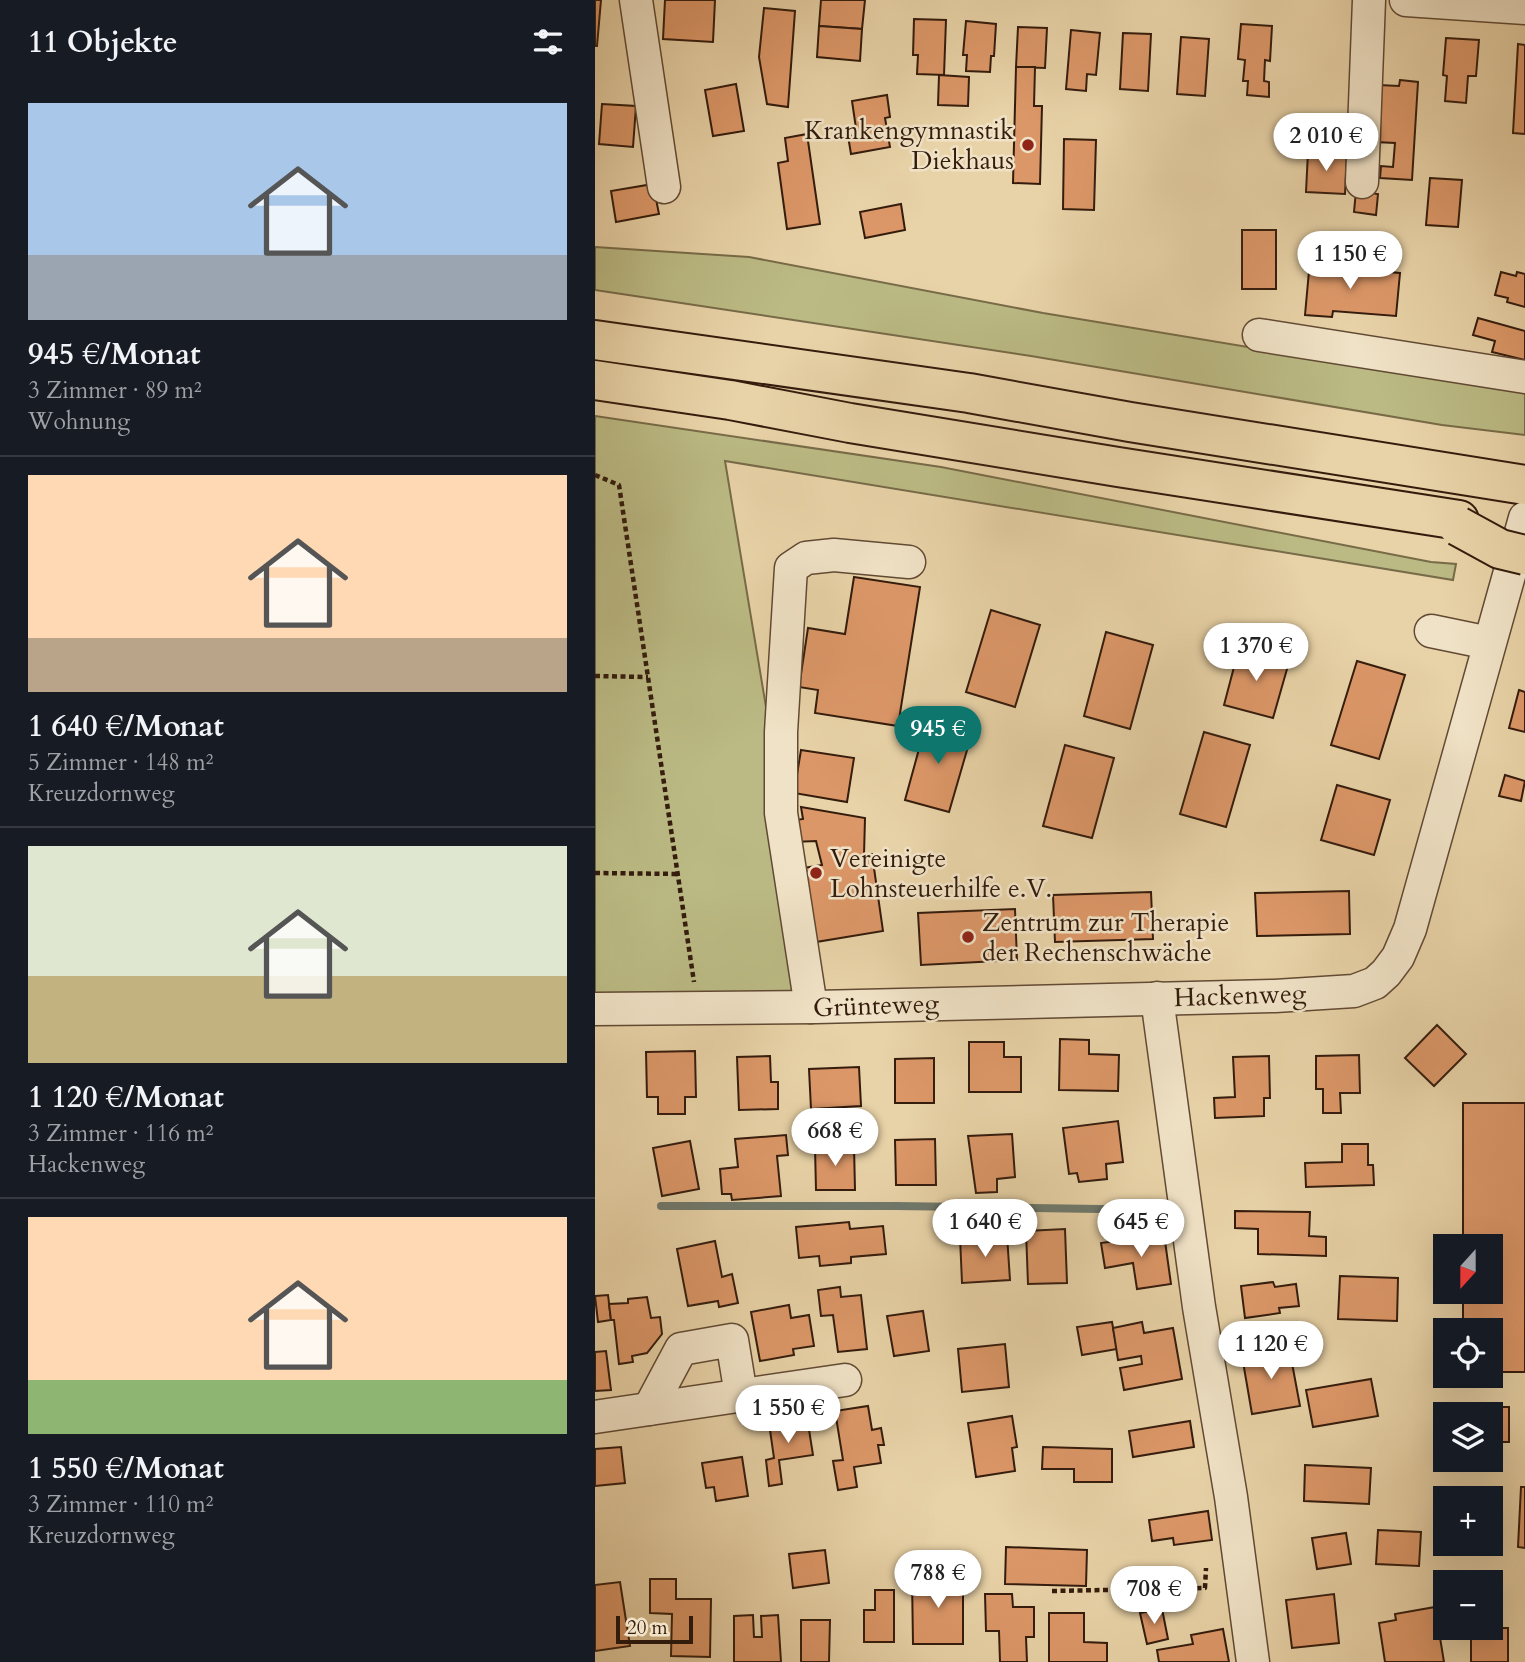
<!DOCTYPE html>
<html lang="de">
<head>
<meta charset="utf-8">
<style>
  :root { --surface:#171b24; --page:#20242c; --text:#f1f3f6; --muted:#9ea1a6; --line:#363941; --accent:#0f766e }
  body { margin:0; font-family:Cardo,serif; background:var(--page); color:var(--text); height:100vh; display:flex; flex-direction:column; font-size:26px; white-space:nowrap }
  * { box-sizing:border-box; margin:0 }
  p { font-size:23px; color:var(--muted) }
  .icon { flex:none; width:38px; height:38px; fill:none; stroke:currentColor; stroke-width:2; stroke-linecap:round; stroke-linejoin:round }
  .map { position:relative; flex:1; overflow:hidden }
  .side { display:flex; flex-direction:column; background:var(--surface); width:595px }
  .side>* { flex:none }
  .needle { width:46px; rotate:201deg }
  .fabs { position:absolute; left:838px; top:1234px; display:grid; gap:14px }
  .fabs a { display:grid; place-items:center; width:70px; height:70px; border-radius:0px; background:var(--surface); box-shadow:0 7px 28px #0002; font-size:35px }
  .scale { position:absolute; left:21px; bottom:18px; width:77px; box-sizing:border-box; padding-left:7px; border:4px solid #341c0d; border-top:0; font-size:19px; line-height:24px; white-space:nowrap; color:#341c0d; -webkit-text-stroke:5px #f0e2c6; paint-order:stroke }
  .price { position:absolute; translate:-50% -60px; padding:0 16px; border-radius:24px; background:#fff; color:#222; font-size:23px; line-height:46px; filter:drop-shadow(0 2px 4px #0008) }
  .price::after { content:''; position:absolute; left:50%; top:42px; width:21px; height:16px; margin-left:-10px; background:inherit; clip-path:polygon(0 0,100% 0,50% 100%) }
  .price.active { background:var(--accent); color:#fff }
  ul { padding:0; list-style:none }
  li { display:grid; align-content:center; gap:14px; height:371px; padding:0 28px }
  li+li { border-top:2px solid var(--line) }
  li span { display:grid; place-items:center; height:217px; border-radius:0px; color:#555 }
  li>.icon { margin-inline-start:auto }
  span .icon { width:126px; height:126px; fill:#fffc; stroke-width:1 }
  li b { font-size:30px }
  h2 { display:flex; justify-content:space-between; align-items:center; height:84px; padding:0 28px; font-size:30px }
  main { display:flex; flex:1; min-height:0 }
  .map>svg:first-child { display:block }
  .green { fill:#bbba84; stroke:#786b48; stroke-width:2 }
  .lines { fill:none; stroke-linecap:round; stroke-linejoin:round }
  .stream { stroke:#6f796c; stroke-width:8 }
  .building { fill:#dc9768; stroke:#341c0d; stroke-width:2 }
  .minor-casing { stroke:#614a34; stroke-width:35 }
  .highway-casing { stroke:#341c0d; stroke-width:42 }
  .path { stroke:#341c0d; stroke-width:4.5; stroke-dasharray:5 3.5; stroke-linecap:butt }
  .minor { stroke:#f0e2c6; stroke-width:32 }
  .highway { stroke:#e8d2a7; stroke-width:38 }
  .highway-bridge-casing { stroke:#341c0d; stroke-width:42; stroke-linecap:butt }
  .highway-bridge { stroke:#e8d2a7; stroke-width:38 }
  .poi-dot { fill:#8f2418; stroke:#f0e2c6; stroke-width:2.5 }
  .labels { text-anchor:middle; stroke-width:5; stroke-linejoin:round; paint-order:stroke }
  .poi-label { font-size:26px; fill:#341c0d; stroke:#f0e2c6; text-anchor:start }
  .street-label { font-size:26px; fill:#341c0d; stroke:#f0e2c6 }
</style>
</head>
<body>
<main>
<section class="side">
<h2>11 Objekte<svg class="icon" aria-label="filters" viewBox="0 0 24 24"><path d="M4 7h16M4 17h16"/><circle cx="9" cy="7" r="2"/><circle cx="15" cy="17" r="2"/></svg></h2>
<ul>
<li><span style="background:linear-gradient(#a9c7e8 70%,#9aa5b1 0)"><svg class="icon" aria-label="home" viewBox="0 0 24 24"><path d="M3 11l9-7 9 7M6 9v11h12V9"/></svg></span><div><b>945 €/Monat</b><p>3 Zimmer · 89 m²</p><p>Wohnung</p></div></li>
<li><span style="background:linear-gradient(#ffd9b3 75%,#b9a48a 0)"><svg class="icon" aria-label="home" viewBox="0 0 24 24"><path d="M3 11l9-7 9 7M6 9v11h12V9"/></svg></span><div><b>1 640 €/Monat</b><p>5 Zimmer · 148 m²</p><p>Kreuzdornweg</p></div></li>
<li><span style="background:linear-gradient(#dfe7d0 60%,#c2b280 0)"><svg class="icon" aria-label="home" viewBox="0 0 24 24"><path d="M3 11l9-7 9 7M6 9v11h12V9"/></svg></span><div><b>1 120 €/Monat</b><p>3 Zimmer · 116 m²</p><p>Hackenweg</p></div></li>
<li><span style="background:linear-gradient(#ffd9b3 75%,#8fb573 0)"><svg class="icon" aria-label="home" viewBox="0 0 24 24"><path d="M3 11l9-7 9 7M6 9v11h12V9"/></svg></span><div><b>1 550 €/Monat</b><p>3 Zimmer · 110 m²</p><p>Kreuzdornweg</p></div></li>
</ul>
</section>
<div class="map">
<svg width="930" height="1662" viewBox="0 0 930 1662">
  <rect width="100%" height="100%" fill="#e8d2a7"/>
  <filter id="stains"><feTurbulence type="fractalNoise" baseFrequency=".00286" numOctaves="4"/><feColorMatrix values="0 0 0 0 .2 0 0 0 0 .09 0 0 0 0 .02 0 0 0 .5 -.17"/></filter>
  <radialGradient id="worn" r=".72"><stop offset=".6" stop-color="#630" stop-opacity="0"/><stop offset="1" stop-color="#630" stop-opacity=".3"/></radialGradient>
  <!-- green -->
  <g class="green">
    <polygon points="0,247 154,257 448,313 930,393 930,435 847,425 436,356 0,290"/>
    <polygon points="0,416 346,467 836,562 861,564 858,580 130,461 221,1007 0,1009"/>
  </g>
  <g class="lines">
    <!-- stream -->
    <polyline class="stream" points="66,1206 301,1206 572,1210"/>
  </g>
  <!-- building -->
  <g class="building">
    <polygon points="0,0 6,0 2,46 0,46"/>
    <polygon points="70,0 120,0 118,42 68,39"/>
    <polygon points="226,0 270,0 267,29 224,26"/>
    <polygon points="169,8 200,11 193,107 172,104 164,57"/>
    <polygon points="319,19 351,20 349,75 322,74 323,55 318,55"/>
    <polygon points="371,21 401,24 399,56 396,56 395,72 371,71 372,55 368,55"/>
    <polygon points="646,24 677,26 675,61 670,60 669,81 674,82 674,97 652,95 653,81 648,81 650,60 643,59"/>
    <polygon points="224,26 267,29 265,61 222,57"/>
    <polygon points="423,27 452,28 450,68 421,67"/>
    <polygon points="476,30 505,33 501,75 492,74 491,91 471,89"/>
    <polygon points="528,33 556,34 553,91 525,89"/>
    <polygon points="586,37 614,39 610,96 582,94"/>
    <polygon points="851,38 884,40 881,76 873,76 871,103 850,101 852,76 848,75"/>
    <polygon points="923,44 930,45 930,134 918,133"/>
    <polygon points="421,67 440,67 439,106 447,106 445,184 418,183"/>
    <polygon points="344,75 374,77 373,106 343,105"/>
    <polygon points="805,80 823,82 817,180 785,178 786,166 798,167 800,143 780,142 784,85 804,86"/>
    <polygon points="141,84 149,131 118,136 110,90"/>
    <polygon points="292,95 295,117 290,118 295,147 256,154 253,136 262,135 257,101"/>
    <polygon points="7,104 41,106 38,147 4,144"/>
    <polygon points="212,134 225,224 192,229 183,163 193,161 190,138"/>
    <polygon points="469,139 501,140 499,210 468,209"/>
    <polygon points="713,152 752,155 750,194 711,192"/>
    <polygon points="835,178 867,180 863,227 831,225"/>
    <polygon points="58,184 64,214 21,222 16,191"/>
    <polygon points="761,191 783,194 781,215 759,212"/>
    <polygon points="306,204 310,230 270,238 265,212"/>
    <rect x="647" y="230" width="34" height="59"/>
    <polygon points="715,260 746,263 745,268 805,273 801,316 738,311 737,317 710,315"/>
    <polygon points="906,272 921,276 922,272 930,274 930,307 912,302 913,298 900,295"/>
    <polygon points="883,318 930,331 930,360 897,352 900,341 878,335"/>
    <polygon points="259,577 325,587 303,726 220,713 223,690 204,687 213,628 250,634"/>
    <polygon points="396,610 445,625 420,707 371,692"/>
    <polygon points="511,632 558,645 535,729 489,716"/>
    <polygon points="644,648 694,662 678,718 629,705"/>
    <polygon points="762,661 810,675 784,759 736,745"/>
    <polygon points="924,690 930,692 930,732 914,728"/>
    <polygon points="332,720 377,733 354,812 310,800"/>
    <polygon points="609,732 655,745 631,827 585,814"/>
    <polygon points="470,745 519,758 497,838 448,826"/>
    <polygon points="206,750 259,758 252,802 199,793"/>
    <polygon points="910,775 930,781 926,801 904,796"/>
    <polygon points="742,785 795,800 779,855 726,840"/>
    <polygon points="206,807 270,818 269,855 277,854 288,931 221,942 208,868 227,865 221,841 198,842 195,821 208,819"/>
    <polygon points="754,891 755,934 662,936 660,893"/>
    <polygon points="556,892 558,939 460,942 458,895"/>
    <polygon points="420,909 422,960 326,965 323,913"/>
    <polygon points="842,1025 871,1054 839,1086 810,1058"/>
    <polygon points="465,1039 494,1040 494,1054 524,1055 523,1091 464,1090"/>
    <polygon points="374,1042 409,1042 409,1057 426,1057 426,1092 374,1092"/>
    <polygon points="100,1051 101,1097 90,1097 90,1114 63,1114 63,1097 52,1097 51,1052"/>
    <polygon points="764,1055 765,1093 745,1093 746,1113 728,1113 728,1089 721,1089 721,1056"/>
    <polygon points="175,1056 176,1082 183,1082 183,1109 144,1110 142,1057"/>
    <polygon points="674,1056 675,1098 669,1098 669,1116 620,1118 619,1098 640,1097 638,1057"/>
    <polygon points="339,1058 339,1103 300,1103 300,1059"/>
    <polygon points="264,1067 266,1106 216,1109 214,1069"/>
    <polygon points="868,1103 930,1103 930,1372 896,1372 896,1330 868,1330 868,1292 896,1292 896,1246 868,1246"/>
    <polygon points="523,1121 528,1162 511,1164 512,1179 484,1182 482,1173 474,1174 468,1128"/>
    <polygon points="417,1134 420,1177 402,1179 402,1192 381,1193 373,1136"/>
    <polygon points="191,1135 193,1155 182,1156 186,1196 137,1200 136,1194 127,1194 125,1169 143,1167 140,1139"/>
    <polygon points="340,1139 341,1185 301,1185 300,1140"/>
    <polygon points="95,1141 104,1189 67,1196 58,1148"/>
    <polygon points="747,1144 773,1144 773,1165 778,1165 779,1185 711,1187 710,1163 747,1162"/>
    <polygon points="259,1146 260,1190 221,1190 220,1147"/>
    <polygon points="640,1211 715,1212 714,1236 731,1237 731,1256 663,1254 663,1229 640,1228"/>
    <polygon points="254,1222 255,1229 288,1226 291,1254 256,1257 256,1263 225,1266 224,1256 204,1258 201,1227"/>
    <polygon points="470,1229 472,1283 433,1284 431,1231"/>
    <polygon points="569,1234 576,1284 542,1289 538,1263 510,1268 506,1243"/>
    <polygon points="412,1235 415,1280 367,1283 365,1237"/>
    <polygon points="120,1241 127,1277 137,1274 143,1303 124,1307 123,1301 93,1306 82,1249"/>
    <polygon points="745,1276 803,1278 802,1321 743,1319"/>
    <polygon points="678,1282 680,1287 701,1284 704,1306 684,1308 685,1313 650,1318 646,1286"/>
    <polygon points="245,1287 246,1297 266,1295 272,1349 243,1352 238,1315 226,1316 223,1290"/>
    <polygon points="13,1295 16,1320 3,1322 0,1296"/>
    <polygon points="52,1297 56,1318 65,1317 67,1334 52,1353 37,1356 38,1362 24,1364 19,1320 16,1320 14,1304 33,1303 33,1299"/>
    <polygon points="194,1305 196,1318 214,1315 219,1346 198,1349 199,1355 165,1361 156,1312"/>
    <polygon points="328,1311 334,1351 299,1356 292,1316"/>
    <polygon points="517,1322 522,1349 487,1355 482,1327"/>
    <polygon points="547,1322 549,1333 578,1328 587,1379 529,1390 525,1368 547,1364 546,1356 523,1360 518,1328"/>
    <polygon points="410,1344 414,1387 367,1392 363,1349"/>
    <polygon points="694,1347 705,1406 657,1414 647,1356"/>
    <polygon points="11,1351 16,1390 0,1391 0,1352"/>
    <polygon points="776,1379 783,1416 718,1427 711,1390"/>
    <polygon points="273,1406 277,1430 286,1428 289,1445 283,1445 286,1463 259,1467 262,1487 243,1490 238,1461 248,1460 240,1411"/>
    <polygon points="855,1407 914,1407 914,1442 896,1442 896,1414 855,1414"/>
    <polygon points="417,1416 422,1447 417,1448 420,1471 381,1477 373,1423"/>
    <polygon points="212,1417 218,1455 184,1460 187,1484 174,1486 171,1460 179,1458 174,1423"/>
    <polygon points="595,1421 599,1447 538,1457 534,1431"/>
    <polygon points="26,1447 30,1483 0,1486 0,1449"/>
    <polygon points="448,1447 517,1449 517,1482 479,1482 479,1469 447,1469"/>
    <polygon points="147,1457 153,1496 121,1501 119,1487 111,1488 107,1463"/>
    <polygon points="710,1465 776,1468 774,1504 709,1501"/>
    <polygon points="926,1487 930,1487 930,1548 923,1547"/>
    <polygon points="613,1511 617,1540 579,1545 578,1538 557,1541 554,1520"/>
    <polygon points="783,1530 826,1532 824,1566 781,1564"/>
    <polygon points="751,1533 756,1564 722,1569 717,1538"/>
    <polygon points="411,1547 492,1550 491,1586 410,1584"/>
    <polygon points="230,1550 234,1583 198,1588 194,1554"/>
    <polygon points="317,1577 368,1577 368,1644 318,1644"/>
    <polygon points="55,1579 81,1579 81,1599 116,1599 115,1657 76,1656 77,1614 55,1613"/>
    <polygon points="25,1582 35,1646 0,1651 0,1585"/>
    <polygon points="280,1590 299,1590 299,1642 269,1642 269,1610 280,1610"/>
    <polygon points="850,1591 850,1617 848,1617 844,1592"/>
    <polygon points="390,1594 417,1594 418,1607 439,1607 439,1637 431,1637 432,1662 405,1662 404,1631 391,1631"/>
    <polygon points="739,1594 744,1643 697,1648 691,1600"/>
    <polygon points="840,1607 849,1662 790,1662 784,1623 801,1620 800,1614"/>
    <polygon points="567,1609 573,1639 552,1644 545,1613"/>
    <polygon points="454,1613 489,1613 489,1642 512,1643 512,1662 454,1662"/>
    <polygon points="158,1615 159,1637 167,1637 166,1616 183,1615 186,1662 139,1662 139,1616"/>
    <polygon points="206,1620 235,1620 234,1662 206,1662"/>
    <rect x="876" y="1628" width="37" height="34"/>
    <polygon points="628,1629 634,1662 564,1662 562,1650 598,1644 596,1635"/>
  </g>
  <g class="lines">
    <defs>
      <g id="minor">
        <polyline points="41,0 69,187"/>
        <polyline points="811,0 930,8"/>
        <polyline points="767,182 774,0"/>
        <polyline points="664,335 930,377"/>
        <polyline points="836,631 894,643"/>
        <polyline points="562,998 604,1307 636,1497 658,1662"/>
        <polyline points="216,1007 186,813 186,732 196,568 211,558 239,555 314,562"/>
        <polyline points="0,1009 221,1007 680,996 759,991 780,983 791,973 803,957 815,929 930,518"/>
        <polyline points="54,1409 86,1349 137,1340 146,1395"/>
        <polyline points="0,1417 250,1380"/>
      </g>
      <g id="highway">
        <polyline points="0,340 374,393 535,422 930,485"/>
        <polyline points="0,380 135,400 255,423 523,467 864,520"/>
      </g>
    </defs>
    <!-- minor casing -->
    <use href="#minor" class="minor-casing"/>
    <!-- highway casing -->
    <use href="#highway" class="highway-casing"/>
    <!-- path -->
    <g class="path">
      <polyline points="0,475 24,485 99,982"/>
      <polyline points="0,676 53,677"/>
      <polyline points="0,873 84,874"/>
      <polyline points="457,1591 610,1588 611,1568"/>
    </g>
    <!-- minor -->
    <use href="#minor" class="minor"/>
    <!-- highway -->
    <use href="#highway" class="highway"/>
    <defs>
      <polyline id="highway-bridge" points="863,526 905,549 930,555"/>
    </defs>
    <!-- highway-bridge casing -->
    <use href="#highway-bridge" class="highway-bridge-casing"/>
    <!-- highway-bridge -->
    <use href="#highway-bridge" class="highway-bridge"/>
  </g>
  <!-- markers -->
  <g class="poi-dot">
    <circle cx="433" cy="145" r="7"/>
    <circle cx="221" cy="873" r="7"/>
    <circle cx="373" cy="937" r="7"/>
  </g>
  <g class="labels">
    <!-- poi labels -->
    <g class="poi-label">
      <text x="419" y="139" text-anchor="end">Krankengymnastik<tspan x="419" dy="30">Diekhaus</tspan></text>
      <text x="235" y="867">Vereinigte<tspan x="235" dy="30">Lohnsteuerhilfe e.V.</tspan></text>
      <text x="387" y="931">Zentrum zur Therapie<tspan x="387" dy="30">der Rechenschwäche</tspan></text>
    </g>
    <!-- street labels -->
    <g class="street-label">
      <text transform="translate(645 995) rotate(-2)" y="9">Hackenweg</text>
      <text transform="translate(281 1005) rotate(-2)" y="9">Grünteweg</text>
    </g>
  </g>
  <rect width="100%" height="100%" filter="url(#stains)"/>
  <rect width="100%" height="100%" fill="url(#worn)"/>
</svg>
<div class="fabs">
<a><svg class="needle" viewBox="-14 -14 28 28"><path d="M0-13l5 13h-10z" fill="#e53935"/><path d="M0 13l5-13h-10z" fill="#9ea1a6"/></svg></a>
<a><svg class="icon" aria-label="locate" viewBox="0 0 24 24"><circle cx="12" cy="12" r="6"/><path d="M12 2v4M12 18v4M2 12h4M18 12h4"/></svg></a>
<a><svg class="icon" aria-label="layers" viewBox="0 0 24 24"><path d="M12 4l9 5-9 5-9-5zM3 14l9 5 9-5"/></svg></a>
<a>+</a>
<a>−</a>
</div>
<div class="scale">20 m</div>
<b class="price" style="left:731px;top:173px">2 010 €</b>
<b class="price" style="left:755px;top:291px">1 150 €</b>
<b class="price" style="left:661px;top:683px">1 370 €</b>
<b class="price active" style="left:343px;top:766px">945 €</b>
<b class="price" style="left:240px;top:1168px">668 €</b>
<b class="price" style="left:390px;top:1259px">1 640 €</b>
<b class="price" style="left:546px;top:1259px">645 €</b>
<b class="price" style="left:676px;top:1381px">1 120 €</b>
<b class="price" style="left:193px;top:1445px">1 550 €</b>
<b class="price" style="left:343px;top:1610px">788 €</b>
<b class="price" style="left:559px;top:1626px">708 €</b>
</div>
</main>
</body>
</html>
